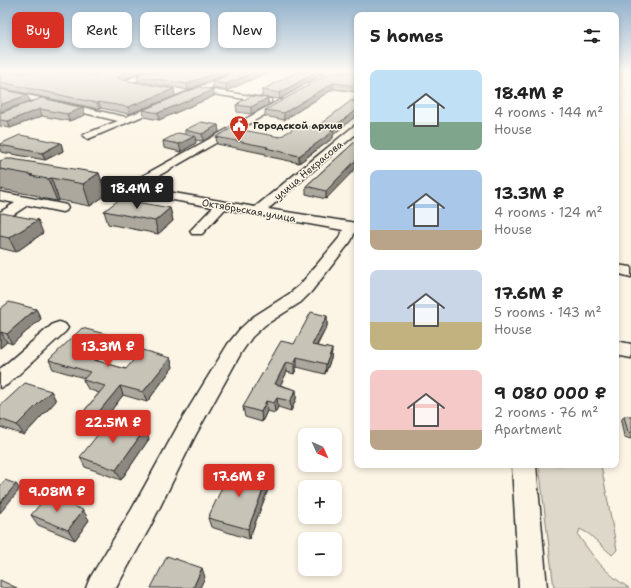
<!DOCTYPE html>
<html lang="en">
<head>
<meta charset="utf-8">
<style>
  :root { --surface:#fff; --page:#f6f6f6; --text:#222; --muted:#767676; --accent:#d93025 }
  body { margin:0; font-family:"Shantell Sans",sans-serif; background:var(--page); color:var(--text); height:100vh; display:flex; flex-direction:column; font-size:15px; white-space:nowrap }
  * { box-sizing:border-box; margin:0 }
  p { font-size:13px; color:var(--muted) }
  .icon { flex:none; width:22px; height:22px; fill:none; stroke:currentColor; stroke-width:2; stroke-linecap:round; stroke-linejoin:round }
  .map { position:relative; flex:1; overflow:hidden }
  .side { position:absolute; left:354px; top:12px; width:265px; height:456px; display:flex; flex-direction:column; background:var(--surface); border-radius:8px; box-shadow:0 2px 6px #0003 }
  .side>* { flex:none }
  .top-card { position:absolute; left:12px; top:12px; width:282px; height:36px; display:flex; gap:8px }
  .needle { width:26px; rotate:135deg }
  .buttons { position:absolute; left:298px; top:428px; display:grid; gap:8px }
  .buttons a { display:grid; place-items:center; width:44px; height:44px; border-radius:8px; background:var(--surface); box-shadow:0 2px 6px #0003; font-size:20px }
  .price { position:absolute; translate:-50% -34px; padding:0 9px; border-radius:4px; background:var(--accent); color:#fff; font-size:13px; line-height:26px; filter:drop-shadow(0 1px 2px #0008) }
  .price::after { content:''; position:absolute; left:50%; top:24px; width:12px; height:9px; margin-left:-6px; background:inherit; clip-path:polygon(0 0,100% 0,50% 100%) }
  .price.active { background:#222; color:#fff }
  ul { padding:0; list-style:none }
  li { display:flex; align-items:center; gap:12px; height:100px; padding:0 16px }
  li span { display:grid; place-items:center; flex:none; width:112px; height:80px; border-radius:8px; color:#555 }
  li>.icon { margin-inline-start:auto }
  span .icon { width:48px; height:48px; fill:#fffc; stroke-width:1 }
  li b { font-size:17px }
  h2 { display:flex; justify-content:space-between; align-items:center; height:48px; padding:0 16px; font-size:17px }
  .chip { padding:0 14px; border-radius:8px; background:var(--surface); box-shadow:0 2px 6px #0003; font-size:14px; line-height:36px }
  .chip.active { background:var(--accent); color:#fff }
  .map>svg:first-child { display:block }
  .green { fill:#ded8ca; stroke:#84827a }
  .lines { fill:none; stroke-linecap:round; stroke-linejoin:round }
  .minor-casing { stroke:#2b2b2b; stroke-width:3 }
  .minor { fill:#fcf5e5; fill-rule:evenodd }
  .wall { fill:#aca89d; stroke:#2b2b2b }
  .shaded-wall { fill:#8c8880; stroke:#2b2b2b }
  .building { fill:#c8c3b7; stroke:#2b2b2b }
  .labels { text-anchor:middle; stroke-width:3; stroke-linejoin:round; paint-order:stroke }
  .far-poi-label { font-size:10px; font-weight:bold; fill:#2b2b2b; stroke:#fcf5e5; text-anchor:start }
  .far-street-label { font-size:10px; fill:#2b2b2b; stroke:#fcf5e5 }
</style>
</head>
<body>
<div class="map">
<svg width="631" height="588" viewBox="0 0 631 588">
  <rect width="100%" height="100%" fill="#fcf5e5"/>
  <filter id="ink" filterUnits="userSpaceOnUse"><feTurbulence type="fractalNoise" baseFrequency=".025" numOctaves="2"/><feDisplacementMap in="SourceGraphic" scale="8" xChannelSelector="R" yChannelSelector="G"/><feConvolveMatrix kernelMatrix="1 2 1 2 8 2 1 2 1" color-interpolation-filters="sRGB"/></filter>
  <g filter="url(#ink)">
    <!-- green -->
    <path class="green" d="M539,465H601L617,550L612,555L589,534L580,529L578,535C594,558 605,573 629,588H554Z"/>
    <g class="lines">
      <defs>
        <g id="minor">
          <polygon points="144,72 154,72 128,85 125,85 121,83"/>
          <polygon points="236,72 246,72 208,89 268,99 271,99 271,103 200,92 88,139 83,136 85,134 118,121 0,93 0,89 126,117"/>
          <polygon points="280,100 286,100 287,102 139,187 255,207 354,126 357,125 357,133 268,209 356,223 357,232 355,232 351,241 311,292 301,302 265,325 252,337 241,353 195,436 150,527 116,588 86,588 90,578 132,509 179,424 228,344 240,329 253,317 289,294 299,286 340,237 343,230 225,209 202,234 192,234 190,231 213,207 82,184 78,183 76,181 78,179 82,178 126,185"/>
          <polygon points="0,192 62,204 66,205 68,208 66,211 62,212 28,205 5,220 0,221 0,212 15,203 0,200"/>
          <polygon points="616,265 631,267 631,277 616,273"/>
          <polygon points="59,322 65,324 68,328 65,332 7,385 0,388 0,369 53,324"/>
          <polygon points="616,341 631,344 631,358 616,355"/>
          <polygon points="512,465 536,465 547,588 519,588"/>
        </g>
      </defs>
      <!-- minor casing -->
      <use href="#minor" class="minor-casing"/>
      <!-- minor -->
      <use href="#minor" class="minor"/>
    </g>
    <!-- wall -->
    <g class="wall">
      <polygon points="0,72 93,76 94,75 85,72 140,72 123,80 174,89 175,96 129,114 101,108 99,109 0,88"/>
      <polygon points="231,72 188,90 138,81 137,76"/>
      <polygon points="235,72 226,91 213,88 212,82"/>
      <polygon points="294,72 327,72 280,99 262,97 262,90 295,74"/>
      <polygon points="357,72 357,92 333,89 284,120 265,116 265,110"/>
      <polygon points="213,90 214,96 159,120 144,117 143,110"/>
      <polygon points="357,96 357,105 356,105 357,106 357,115 333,135 333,138 299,163 266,156 266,154 217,144 216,137 280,137 315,128 354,102 354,98"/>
      <polygon points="42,98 83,108 85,115 69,121 42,116 10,128 0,126 0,113"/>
      <polygon points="268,98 268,105 251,114 237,112 236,105 238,104 238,103"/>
      <polygon points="218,125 219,132 203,141 195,140 196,143 181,152 164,148 163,141 185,134 185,130"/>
      <polygon points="357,140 326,199 306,194 306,186"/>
      <polygon points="61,143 63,151 45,160 1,152 0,150 0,144"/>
      <polygon points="0,161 99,173 106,195 90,206 59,200 57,201 40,198 39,196 0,189"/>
      <polygon points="170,208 173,221 158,234 108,224 104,211"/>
      <polygon points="0,214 43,233 16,252 0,248"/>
      <polygon points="0,309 36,309 41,319 12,344 7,342 0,348"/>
      <polygon points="327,316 327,326 317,346 332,349 331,359 325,374 297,367 294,374 287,372 280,385 296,390 296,399 291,411 278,407 275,413 267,411 262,422 245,417 243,407 294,344"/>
      <polygon points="109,335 113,345 97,361 126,369 170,358 173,367 147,402 123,395 97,429 85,425 80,416 99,393 88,389 83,380 84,378 53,369 49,360"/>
      <polygon points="51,391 56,401 24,435 0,427 0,406"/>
      <polygon points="624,416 631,417 631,439 624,437 621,421"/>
      <polygon points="145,429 149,439 121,480 85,467 80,457"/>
      <polygon points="269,487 249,539 211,527 208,518"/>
      <polygon points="31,515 89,520 75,540 38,525"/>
    </g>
    <!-- shaded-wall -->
    <g class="shaded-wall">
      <polygon points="127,72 140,72 120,82 118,78 119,76"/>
      <polygon points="217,72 231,72 188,90 187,84"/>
      <polygon points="255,72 269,72 226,91 226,84"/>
      <polygon points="317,72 327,72 280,99 279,93"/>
      <polygon points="333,83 333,89 284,120 284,113"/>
      <polygon points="174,89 175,96 129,114 128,107"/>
      <polygon points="213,90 214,96 159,120 158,113"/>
      <polygon points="27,95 30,101 0,112 0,105"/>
      <polygon points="268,98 268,105 251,114 251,107"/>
      <polygon points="99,102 101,108 99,109 97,103"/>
      <polygon points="83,108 85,115 69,121 67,114"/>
      <polygon points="40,109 42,116 10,128 8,121"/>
      <polygon points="357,109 357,115 333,135 333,138 299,163 299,156"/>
      <polygon points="218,125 219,132 203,141 202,134"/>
      <polygon points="195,136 196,143 181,152 179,144"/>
      <polygon points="61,143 63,151 45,160 42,153"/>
      <polygon points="357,159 357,167 326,199 326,191"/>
      <polygon points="99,173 106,195 90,206 83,184"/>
      <polygon points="51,178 59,200 57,201 48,179"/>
      <polygon points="170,208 173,221 158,234 155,221"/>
      <polygon points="38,220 43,233 16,252 9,238"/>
      <polygon points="36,309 41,319 12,344 7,334"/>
      <polygon points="327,316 327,326 312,354 312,345"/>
      <polygon points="1,332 7,342 0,348 0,333"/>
      <polygon points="109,335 113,345 91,367 87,358"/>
      <polygon points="332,349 331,359 325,374 326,364"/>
      <polygon points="297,357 297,367 294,374 294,364"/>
      <polygon points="170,358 173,367 147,402 143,392"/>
      <polygon points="286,362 287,372 276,394 275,384"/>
      <polygon points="120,386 123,395 97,429 92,420"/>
      <polygon points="296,390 296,399 291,411 290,401"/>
      <polygon points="51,391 56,401 24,435 17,425"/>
      <polygon points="277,398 278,407 275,413 274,403"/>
      <polygon points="266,401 267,411 262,422 261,412"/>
      <polygon points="145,429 149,439 121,480 116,470"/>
      <polygon points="268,477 269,487 249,539 248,529"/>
      <polygon points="16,484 20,489 0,513 0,503"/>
      <polygon points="83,510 89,520 75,540 68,530"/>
      <polygon points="202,568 205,577 200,588 193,588"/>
    </g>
    <!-- building -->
    <g class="building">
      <polygon points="0,72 81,72 93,76 99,72 127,72 119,76 118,78 123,80 174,89 128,107 99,102 97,103 0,82"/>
      <polygon points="143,72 217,72 187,84 137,76"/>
      <polygon points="235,72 255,72 226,84 212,82"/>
      <polygon points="297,72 317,72 279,93 262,90"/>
      <polygon points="332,72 357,72 357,86 333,83 284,113 265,110"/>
      <polygon points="199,87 213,90 158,113 143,110"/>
      <polygon points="0,89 27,95 0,105"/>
      <polygon points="251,96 268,98 251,107 236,105 240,103 238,103"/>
      <polygon points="42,98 83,108 67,114 40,109 8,121 0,120 0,113"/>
      <polygon points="352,100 357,106 357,109 330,130 334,131 299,156 266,148 268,147 216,137 232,128 280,137 299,125 315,128"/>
      <polygon points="201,122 218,125 202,134 185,130"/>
      <polygon points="178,133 195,136 179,144 163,141"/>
      <polygon points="20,135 61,143 42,153 0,145 0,144"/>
      <polygon points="357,140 357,159 326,191 306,186"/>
      <polygon points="5,159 12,159 99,173 83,184 51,178 48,179 31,176 33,175 0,169 0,161"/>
      <polygon points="120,199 170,208 155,221 104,211"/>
      <polygon points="2,213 38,220 9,238 0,236 0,214"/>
      <polygon points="9,302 36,309 7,334 1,332 0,333 0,309"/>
      <polygon points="311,312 327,316 312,345 332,349 326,364 297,357 294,364 286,362 275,384 296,390 290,401 277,398 274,403 266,401 261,412 243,407 281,341 294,344"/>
      <polygon points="82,328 109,335 87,358 126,369 142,350 170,358 143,392 120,386 92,420 80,416 105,386 83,380 90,372 49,360"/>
      <polygon points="25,383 51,391 17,425 0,419 0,406"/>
      <polygon points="624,416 631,417 631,433 628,432"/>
      <polygon points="111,418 145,429 116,470 80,457"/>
      <polygon points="231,468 268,477 248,529 208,518"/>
      <polygon points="5,480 16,484 0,503 0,486"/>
      <polygon points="47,496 83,510 68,530 31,515"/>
      <polygon points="167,556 202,568 193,588 151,588"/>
      <polygon points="0,580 17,588 0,588"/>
    </g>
  </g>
  <!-- sky -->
  <linearGradient id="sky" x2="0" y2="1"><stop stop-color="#93b2cd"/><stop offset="0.46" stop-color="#fefaf3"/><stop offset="1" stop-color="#fefaf3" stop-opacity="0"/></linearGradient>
  <rect width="631" height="155" fill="url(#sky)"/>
  <!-- icons -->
  <defs>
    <symbol id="civic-pin" viewBox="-11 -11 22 30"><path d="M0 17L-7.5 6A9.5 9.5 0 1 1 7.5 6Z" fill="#c8321e" stroke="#fcf5e5"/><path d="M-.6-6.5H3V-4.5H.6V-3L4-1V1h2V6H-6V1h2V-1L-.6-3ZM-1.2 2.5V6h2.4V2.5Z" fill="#fff"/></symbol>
  </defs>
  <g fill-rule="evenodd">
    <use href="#civic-pin" x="228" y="114" width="22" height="30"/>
  </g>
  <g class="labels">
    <!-- far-poi labels -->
    <g class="far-poi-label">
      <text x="253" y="129">Городской архив</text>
    </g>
    <!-- far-street labels -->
    <g class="far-street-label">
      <text transform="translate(308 170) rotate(-40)" y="4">улица Некрасова</text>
      <text transform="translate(249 210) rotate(10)" y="4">Октябрьская улица</text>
    </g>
  </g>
</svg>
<div class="buttons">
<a><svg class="needle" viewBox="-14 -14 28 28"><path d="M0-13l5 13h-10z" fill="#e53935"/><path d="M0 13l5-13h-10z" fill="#767676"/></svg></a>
<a>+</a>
<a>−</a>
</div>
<b class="price active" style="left:137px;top:210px">18.4M ₽</b>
<b class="price" style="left:108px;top:368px">13.3M ₽</b>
<b class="price" style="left:113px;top:444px">22.5M ₽</b>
<b class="price" style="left:239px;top:498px">17.6M ₽</b>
<b class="price" style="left:57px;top:513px">9.08M ₽</b>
<div class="top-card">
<a class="chip active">Buy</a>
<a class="chip">Rent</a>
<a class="chip">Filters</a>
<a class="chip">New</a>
</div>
<section class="side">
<h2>5 homes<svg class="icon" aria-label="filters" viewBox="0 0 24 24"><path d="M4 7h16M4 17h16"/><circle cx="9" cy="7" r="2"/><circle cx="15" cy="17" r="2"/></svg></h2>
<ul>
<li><span style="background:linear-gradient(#bfe0f5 65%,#7fa58c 0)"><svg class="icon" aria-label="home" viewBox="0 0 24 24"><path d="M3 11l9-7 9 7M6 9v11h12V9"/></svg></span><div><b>18.4M ₽</b><p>4 rooms · 144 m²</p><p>House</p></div></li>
<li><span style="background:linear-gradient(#a9c7e8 75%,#b9a48a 0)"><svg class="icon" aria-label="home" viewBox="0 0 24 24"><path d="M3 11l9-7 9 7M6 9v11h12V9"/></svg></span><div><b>13.3M ₽</b><p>4 rooms · 124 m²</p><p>House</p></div></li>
<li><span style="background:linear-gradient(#c9d6e8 65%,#c2b280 0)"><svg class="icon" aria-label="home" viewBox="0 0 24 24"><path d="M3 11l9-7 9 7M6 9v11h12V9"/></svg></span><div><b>17.6M ₽</b><p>5 rooms · 143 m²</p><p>House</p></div></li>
<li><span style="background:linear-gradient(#f6c9c9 75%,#b9a48a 0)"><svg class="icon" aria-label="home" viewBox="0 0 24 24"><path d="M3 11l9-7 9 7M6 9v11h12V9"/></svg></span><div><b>9 080 000 ₽</b><p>2 rooms · 76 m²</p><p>Apartment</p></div></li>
</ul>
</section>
</div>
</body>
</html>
